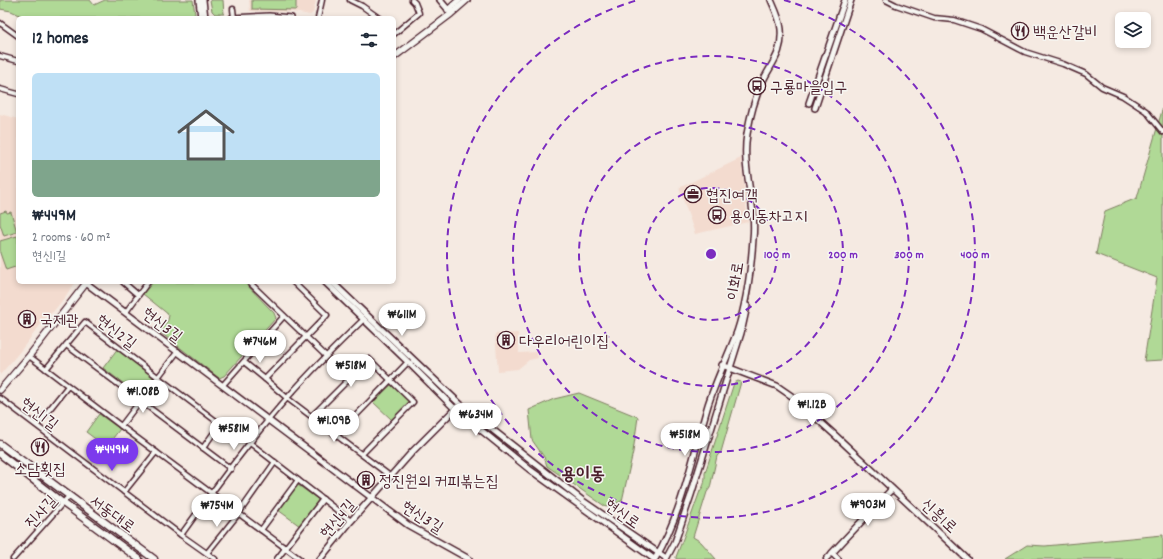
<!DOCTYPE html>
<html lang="en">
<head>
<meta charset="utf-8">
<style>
  :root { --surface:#fff; --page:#f6f6f7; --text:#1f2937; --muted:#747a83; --accent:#7c3aed }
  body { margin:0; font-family:Dekko,"Poor Story",sans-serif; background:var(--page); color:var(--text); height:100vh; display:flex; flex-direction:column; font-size:15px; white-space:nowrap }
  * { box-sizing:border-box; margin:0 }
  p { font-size:13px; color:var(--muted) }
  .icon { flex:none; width:22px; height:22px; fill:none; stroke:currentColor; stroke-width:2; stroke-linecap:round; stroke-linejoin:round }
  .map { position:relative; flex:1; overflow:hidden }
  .details { position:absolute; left:16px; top:16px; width:380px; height:268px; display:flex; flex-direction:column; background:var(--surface); border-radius:6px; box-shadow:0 2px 6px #0003 }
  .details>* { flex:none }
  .controls { position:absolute; left:1115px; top:12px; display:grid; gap:8px }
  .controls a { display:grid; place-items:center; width:36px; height:36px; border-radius:6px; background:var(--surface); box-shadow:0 2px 6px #0003; font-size:20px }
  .price { position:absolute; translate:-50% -34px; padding:0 9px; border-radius:14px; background:#fff; color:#222; font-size:13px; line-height:26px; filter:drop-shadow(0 1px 2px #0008) }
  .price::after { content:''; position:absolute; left:50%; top:24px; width:12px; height:9px; margin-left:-6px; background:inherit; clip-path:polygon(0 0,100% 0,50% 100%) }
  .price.current { background:var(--accent); color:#fff }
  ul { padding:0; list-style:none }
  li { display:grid; align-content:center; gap:8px; height:212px; padding:0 16px }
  li span { display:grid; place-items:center; height:124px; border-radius:6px; color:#555 }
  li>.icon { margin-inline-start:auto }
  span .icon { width:72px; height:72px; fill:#fffc; stroke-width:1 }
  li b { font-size:17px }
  h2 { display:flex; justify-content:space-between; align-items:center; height:48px; padding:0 16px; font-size:17px }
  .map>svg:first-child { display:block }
  .built { fill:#f3dbcf }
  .green { fill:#b0d996; stroke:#7d7c60 }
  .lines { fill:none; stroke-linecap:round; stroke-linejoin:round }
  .minor-casing { stroke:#4a1f2b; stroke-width:7 }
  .tertiary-casing { stroke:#4a1f2b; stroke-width:8 }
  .secondary-casing { stroke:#4a1f2b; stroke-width:8 }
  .primary-casing { stroke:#4a1f2b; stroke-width:9 }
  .minor { stroke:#f6f6f2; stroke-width:4 }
  .tertiary { stroke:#f6f6f2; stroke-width:5 }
  .secondary { stroke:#f6f6f2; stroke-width:5.5 }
  .primary { stroke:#f6f6f2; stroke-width:6 }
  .ring { fill:none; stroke:#7b2cbf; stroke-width:2; stroke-dasharray:7 5 }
  .labels { text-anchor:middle; stroke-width:3; stroke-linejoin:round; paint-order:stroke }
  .poi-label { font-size:16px; fill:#4a1f2b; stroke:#f6f6f2; text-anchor:start }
  .street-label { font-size:16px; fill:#4a1f2b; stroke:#f6f6f2 }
  .quarter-label { font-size:18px; font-weight:bold; fill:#4a1f2b; stroke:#f6f6f2 }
  .centre { fill:#7b2cbf; stroke:#f6f6f2; stroke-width:2 }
  .ring-label { font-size:12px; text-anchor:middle; font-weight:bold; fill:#7b2cbf; stroke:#f6f6f2; stroke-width:3; stroke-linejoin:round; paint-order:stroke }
</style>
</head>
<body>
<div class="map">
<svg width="1163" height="559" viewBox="0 0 1163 559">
  <rect width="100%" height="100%" fill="#f5eae2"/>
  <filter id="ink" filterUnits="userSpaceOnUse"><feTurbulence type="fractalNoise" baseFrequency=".025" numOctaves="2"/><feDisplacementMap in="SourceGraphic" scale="8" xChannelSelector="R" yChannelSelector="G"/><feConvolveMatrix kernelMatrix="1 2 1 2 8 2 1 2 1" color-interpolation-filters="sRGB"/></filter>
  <g filter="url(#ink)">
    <!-- built -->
    <g class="built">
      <polygon points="249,0 316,0 313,13 310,15 293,12 250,11"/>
      <polygon points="0,114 18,119 18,282 75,282 65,297 53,312 48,315 22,349 0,375"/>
      <polygon points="741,158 748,222 695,234 679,188"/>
      <polygon points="518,333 519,353 537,352 538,358 529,360 518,369 498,371 495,334"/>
    </g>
    <!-- green -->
    <g class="green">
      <polygon points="0,0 90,0 94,5 105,0 193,0 195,14 192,18 26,18 11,11 0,9"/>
      <polygon points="210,0 223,0 224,14 215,14 212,11"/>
      <polygon points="252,0 296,0 296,10 252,9"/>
      <polygon points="1163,107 1163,360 1144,361 1157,278 1096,254 1105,211 1137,198"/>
      <polygon points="6,211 7,213 11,212 17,232 4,236 0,224 0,213"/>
      <polygon points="17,236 18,239 18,266 6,270 0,253 0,241"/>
      <polygon points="153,282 244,282 274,313 276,318 224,376 219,378 160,332 168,320 169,315 143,294"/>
      <polygon points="118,348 155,375 140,396 103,368"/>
      <path d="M738,381L741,382L721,452L717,456L710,488L707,492L693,537L701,542L716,559H676V557L684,536L700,491C705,485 705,480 705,473L734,383Z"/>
      <polygon points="392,384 410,402 392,420 373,402"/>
      <polygon points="579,393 638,417 633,452 622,501 606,507 547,466 544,457 532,440 529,410 554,399"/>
      <polygon points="99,414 120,429 106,447 86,432"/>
      <polygon points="298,485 319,500 300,526 278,510"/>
      <polygon points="1163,535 1163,559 1005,559 1027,545 1045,546"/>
    </g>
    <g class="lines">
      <defs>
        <g id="minor">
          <polyline points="350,0 362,6 379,18"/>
          <polyline points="886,0 896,5 934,18 954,20 981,29 1025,52 1063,64 1086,74 1102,87 1123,96 1146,111 1163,132"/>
          <polyline points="233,9 234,18"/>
          <polyline points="318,18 322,0"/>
          <polyline points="0,23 18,36"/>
          <polyline points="394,34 419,13 415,3 412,0"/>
          <polyline points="0,56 18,61"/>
          <polyline points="0,89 18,94"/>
          <polyline points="123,282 138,295"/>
          <polyline points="249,282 326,356"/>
          <polyline points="293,282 327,315 265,379 287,398 390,476"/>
          <polyline points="126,312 148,282"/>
          <polyline points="66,345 231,469"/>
          <polyline points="29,356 121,426 300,559"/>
          <polyline points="244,362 265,379"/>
          <polyline points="46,369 85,322 220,424 203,448"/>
          <polyline points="223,385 284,316"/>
          <polyline points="0,398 181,535 215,559"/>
          <polyline points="312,416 369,359 413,402 362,454"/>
          <polyline points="37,425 68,386"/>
          <polyline points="121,426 178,351"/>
          <polyline points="337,435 408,362"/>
          <polyline points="250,443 351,521"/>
          <polyline points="124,492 156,452"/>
          <polyline points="261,530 298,480"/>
          <path d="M181,535C215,488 249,441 288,397C312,370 338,344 364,319"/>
          <polyline points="207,553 239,513 275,462"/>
          <polyline points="13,559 69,496"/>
          <polyline points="277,559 323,499"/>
          <polyline points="826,559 832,553"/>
        </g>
        <g id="tertiary">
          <polyline points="199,0 201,18"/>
          <polyline points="203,0 205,18"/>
          <polyline points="440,0 451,13"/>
          <polyline points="232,18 269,16 291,18"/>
          <polyline points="809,103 845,0"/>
          <polyline points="815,108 851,0"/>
          <polyline points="325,282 408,362 455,409 529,469 654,559"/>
          <polyline points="332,282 460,404 583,501 666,558"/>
          <polyline points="86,283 408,525 469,559"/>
          <polyline points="722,365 777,386 793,397 836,436 967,559"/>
          <polyline points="320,559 351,521 413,451 457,407"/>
          <path d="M655,559C682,514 693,455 708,405C716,380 728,356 737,332C747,302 751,270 753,239C757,204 741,170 747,134C750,117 754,100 761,85C770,64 783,55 781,29C780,19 775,9 771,0"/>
          <polyline points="666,559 675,542 691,495 730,368 741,333 747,306"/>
          <polyline points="838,559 832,553 892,489"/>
        </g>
        <g id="secondary">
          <polyline points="448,10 459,0"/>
          <polyline points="394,57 451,14 467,0"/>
          <polyline points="0,390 29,356 87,282"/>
        </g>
        <g id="primary">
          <polyline points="0,444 154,559"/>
          <polyline points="0,454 63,503 139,559"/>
        </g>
      </defs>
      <!-- minor casing -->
      <use href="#minor" class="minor-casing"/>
      <!-- tertiary casing -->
      <use href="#tertiary" class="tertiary-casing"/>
      <!-- secondary casing -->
      <use href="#secondary" class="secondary-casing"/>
      <!-- primary casing -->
      <use href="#primary" class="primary-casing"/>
      <!-- minor -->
      <use href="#minor" class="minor"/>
      <!-- tertiary -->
      <use href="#tertiary" class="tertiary"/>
      <!-- secondary -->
      <use href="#secondary" class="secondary"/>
      <!-- primary -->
      <use href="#primary" class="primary"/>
    </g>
  </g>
  <!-- distance rings -->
  <g class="ring">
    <circle cx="711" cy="254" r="66"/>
    <circle cx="711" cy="254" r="132"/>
    <circle cx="711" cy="254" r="198"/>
    <path d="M784 0A264 264 0 1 1 638 0"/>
  </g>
  <!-- icons -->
  <defs>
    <symbol id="restaurant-ring" viewBox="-11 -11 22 22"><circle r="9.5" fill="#f6f6f2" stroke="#4a1f2b" stroke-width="1.5"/><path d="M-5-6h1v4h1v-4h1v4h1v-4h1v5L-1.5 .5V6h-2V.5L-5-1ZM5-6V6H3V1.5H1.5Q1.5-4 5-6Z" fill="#4a1f2b"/></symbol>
    <symbol id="bus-ring" viewBox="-11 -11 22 22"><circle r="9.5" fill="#f6f6f2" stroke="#4a1f2b" stroke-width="1.5"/><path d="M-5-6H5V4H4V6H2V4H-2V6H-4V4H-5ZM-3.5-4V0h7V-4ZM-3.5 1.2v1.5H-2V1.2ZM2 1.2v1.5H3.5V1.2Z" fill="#4a1f2b"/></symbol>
    <symbol id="office-ring" viewBox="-11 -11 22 22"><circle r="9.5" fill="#f6f6f2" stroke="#4a1f2b" stroke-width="1.5"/><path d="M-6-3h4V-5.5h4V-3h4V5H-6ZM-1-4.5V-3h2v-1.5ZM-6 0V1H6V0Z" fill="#4a1f2b"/></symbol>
    <symbol id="building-ring" viewBox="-11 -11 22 22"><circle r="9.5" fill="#f6f6f2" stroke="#4a1f2b" stroke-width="1.5"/><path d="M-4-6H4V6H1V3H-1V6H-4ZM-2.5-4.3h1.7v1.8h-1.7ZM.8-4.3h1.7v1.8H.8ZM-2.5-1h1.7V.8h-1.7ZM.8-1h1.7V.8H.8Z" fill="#4a1f2b"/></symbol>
  </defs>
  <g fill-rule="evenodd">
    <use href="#restaurant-ring" x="1010" y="21" width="20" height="20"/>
    <use href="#bus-ring" x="747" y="76" width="20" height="20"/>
    <use href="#office-ring" x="683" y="184" width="20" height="20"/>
    <use href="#bus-ring" x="707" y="205" width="20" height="20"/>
    <use href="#building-ring" x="17" y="309" width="20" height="20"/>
    <use href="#building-ring" x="496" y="330" width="20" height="20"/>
    <use href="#restaurant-ring" x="30" y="437" width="20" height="20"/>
    <use href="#building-ring" x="356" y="470" width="20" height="20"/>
  </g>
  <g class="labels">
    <!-- poi labels -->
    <g class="poi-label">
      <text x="1033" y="37">백운산갈비</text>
      <text x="770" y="92">구룡마을입구</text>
      <text x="706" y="200">협진여객</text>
      <text x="730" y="221">용이동차고지</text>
      <text x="40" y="325">국제관</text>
      <text x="519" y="346">다우리어린이집</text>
      <text x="40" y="474" text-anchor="middle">소담횟집</text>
      <text x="379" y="486">정진원의 커피볶는집</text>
    </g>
    <!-- street labels -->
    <g class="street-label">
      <text transform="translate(734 281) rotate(-81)" y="6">이화로</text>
      <text transform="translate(163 324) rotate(37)" y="6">현신3길</text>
      <text transform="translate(117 331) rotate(37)" y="6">현신2길</text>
      <text transform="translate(40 413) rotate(37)" y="6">현신1길</text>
      <text transform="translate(40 511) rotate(-48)" y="6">진사길</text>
      <text transform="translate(113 513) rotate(36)" y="6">서동대로</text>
      <text transform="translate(623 513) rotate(35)" y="6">현신로</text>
      <text transform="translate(940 515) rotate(43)" y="6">신흥1로</text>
      <text transform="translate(423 516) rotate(32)" y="6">현신3길</text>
      <text transform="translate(337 518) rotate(-50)" y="6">현신4길</text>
    </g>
    <!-- quarter labels -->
    <g class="quarter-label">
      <text x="583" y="479">용이동</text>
    </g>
  </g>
  <circle cx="711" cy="254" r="6" class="centre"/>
  <g class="ring-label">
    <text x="777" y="258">100 m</text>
    <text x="843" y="258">200 m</text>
    <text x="909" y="258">300 m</text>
    <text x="975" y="258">400 m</text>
  </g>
</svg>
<div class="controls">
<a><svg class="icon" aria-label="layers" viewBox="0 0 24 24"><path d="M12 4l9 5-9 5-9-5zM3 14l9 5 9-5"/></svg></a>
</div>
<b class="price" style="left:402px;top:337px">₩611M</b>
<b class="price" style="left:260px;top:364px">₩746M</b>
<b class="price" style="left:351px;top:388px">₩518M</b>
<b class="price" style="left:143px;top:414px">₩1.08B</b>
<b class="price" style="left:812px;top:427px">₩1.12B</b>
<b class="price" style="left:476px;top:437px">₩634M</b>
<b class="price" style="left:334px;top:443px">₩1.09B</b>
<b class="price" style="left:234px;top:451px">₩581M</b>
<b class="price" style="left:685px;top:457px">₩518M</b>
<b class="price current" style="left:112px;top:472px">₩449M</b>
<b class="price" style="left:868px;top:527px">₩903M</b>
<b class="price" style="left:217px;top:528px">₩754M</b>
<section class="details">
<h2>12 homes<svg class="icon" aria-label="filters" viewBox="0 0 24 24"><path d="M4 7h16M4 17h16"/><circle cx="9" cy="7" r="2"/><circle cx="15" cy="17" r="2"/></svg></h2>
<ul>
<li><span style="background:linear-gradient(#bfe0f5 70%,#7fa58c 0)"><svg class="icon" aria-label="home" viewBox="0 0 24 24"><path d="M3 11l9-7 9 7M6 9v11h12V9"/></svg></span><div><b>₩449M</b><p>2 rooms · 60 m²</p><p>현신1길</p></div></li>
</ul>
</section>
</div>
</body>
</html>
